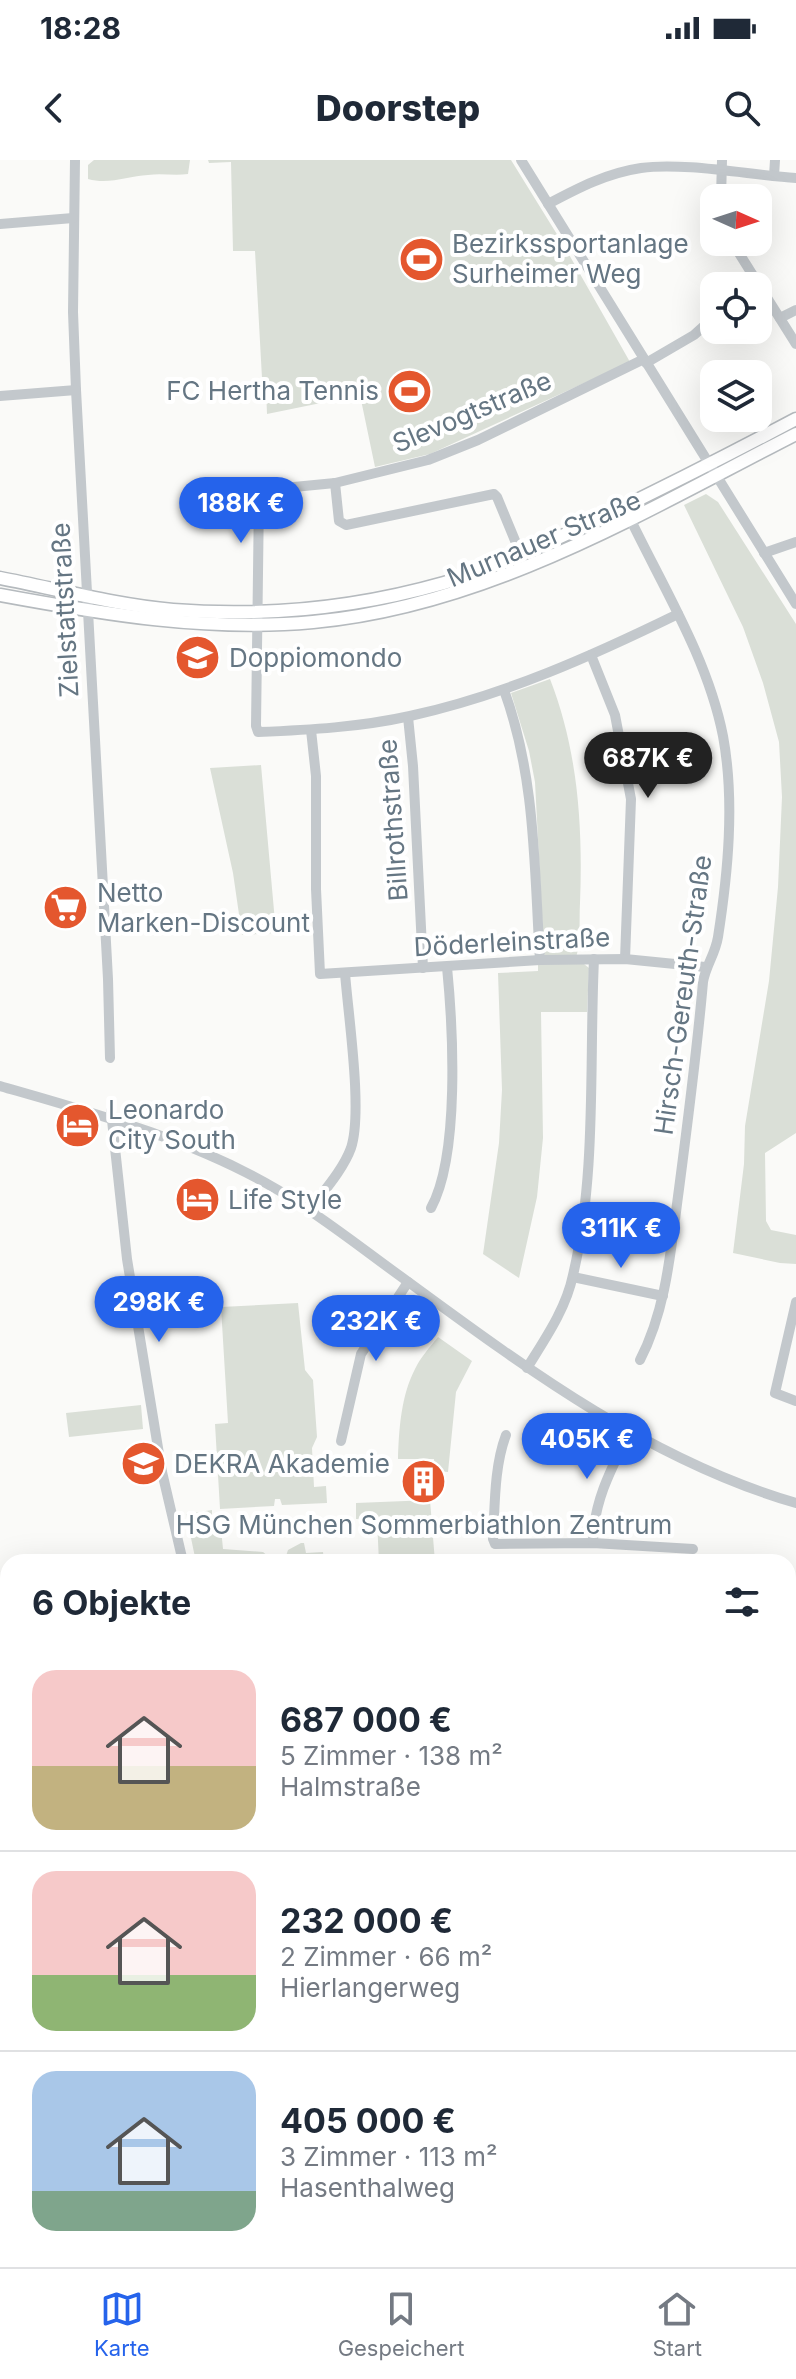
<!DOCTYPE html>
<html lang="de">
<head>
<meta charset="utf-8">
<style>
  :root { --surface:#fff; --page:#f2f2f3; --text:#1f2937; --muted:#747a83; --line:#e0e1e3; --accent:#2563eb }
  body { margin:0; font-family:Inter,sans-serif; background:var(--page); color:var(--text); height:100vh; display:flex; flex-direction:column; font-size:30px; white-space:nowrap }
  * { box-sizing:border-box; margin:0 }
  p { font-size:26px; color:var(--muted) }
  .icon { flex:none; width:44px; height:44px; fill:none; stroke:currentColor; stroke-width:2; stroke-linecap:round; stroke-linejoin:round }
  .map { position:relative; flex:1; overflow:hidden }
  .sheet { position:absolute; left:0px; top:1394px; width:796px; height:714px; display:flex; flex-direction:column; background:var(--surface); border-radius:24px 24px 0 0; box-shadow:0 8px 32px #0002 }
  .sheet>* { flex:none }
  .needle { width:52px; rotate:93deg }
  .controls { position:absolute; left:700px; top:24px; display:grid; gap:16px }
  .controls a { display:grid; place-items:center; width:72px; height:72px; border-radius:16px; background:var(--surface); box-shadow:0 8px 32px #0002; font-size:40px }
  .price { position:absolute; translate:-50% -68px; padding:0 18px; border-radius:28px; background:var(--accent); color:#fff; font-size:26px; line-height:52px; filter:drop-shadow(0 2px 4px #0008) }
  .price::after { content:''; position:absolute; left:50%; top:48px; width:24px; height:18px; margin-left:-12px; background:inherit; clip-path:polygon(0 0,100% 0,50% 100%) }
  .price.active { background:#222; color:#fff }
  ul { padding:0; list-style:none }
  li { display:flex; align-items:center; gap:24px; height:200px; padding:0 32px }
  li+li { border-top:2px solid var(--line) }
  li span { display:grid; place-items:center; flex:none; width:224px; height:160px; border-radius:24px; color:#555 }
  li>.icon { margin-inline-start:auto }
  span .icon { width:96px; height:96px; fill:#fffc; stroke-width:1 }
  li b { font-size:34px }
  h2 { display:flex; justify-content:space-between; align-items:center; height:96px; padding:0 32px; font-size:34px }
  .status { display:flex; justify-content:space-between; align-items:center; height:56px; padding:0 40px; background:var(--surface); direction:ltr }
  .status svg { height:22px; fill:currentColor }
  header { display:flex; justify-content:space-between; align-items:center; height:104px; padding:0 32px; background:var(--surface); font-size:36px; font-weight:800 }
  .dock { display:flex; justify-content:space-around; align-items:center; height:112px; border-top:2px solid var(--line); background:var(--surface); font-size:22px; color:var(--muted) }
  .dock a { display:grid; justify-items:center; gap:4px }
  .dock .active { color:var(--accent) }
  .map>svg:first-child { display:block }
  .green { fill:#dadfd7 }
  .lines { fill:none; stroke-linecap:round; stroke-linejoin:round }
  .major-casing { stroke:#b5babe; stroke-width:15 }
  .minor { stroke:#c3c8cc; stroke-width:10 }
  .major { stroke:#fff; stroke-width:12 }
  .rail-casing { stroke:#a2aab0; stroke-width:5 }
  .rail { stroke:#fff; stroke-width:2; stroke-dasharray:6; stroke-linecap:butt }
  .labels { text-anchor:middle; stroke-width:8; stroke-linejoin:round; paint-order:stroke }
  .poi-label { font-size:26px; fill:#657683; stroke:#fff; text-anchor:start }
  .street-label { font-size:26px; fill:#657683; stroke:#fff }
</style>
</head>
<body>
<div class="status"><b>18:28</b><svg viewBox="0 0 49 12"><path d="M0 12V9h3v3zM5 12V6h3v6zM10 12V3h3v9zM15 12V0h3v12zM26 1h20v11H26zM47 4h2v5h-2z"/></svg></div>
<header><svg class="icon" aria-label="back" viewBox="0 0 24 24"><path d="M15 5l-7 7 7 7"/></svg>Doorstep<svg class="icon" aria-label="search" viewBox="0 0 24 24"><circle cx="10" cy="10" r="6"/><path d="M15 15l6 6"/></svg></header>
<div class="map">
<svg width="796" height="2107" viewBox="0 0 796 2107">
  <rect width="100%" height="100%" fill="#fafaf8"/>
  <!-- green -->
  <g class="green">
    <path d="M94,0H190L188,14C174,16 162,13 148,15C128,16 109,25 88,19V5Z"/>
    <polygon points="208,0 511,0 563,84 630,202 430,294 375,307 360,235 267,254 266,228 262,218 255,91 233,91 231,2 209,3"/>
    <polygon points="706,334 718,342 796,464 796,973 765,993 766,1061 771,1070 796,1075 796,1104 780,1103 733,1093 744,1004 745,966 769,821 778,727 782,637 779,582 763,523 743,467 684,345"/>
    <path d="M622,353L620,358C523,404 438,440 331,455C312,458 287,463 270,458L271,456L368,446Z"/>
    <path d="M550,519C578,591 583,666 580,743C579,761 581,781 576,798H548L544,794L535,622L529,591L511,533Z"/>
    <polygon points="261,605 276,773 242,775 233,713 210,608"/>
    <polygon points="538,803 584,804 589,808 587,852 541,852 543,978 537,1037 519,1118 483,1094 499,983 502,930 498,813 538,811"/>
    <polygon points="298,1143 305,1210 313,1220 317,1277 312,1288 314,1327 326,1326 327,1343 282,1345 280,1339 275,1339 274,1346 220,1349 215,1264 228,1263 221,1147"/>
    <path d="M438,1177L472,1201L456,1232L448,1312L435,1311L434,1299H398C399,1269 401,1236 415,1209C420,1198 430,1187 438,1177Z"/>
    <polygon points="141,1245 143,1269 69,1277 66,1253"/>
    <polygon points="430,1340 435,1402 379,1402 377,1360 356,1359 356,1343"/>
    <polygon points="212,1350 212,1358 220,1358 223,1389 263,1392 275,1402 196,1402 186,1354"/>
    <polygon points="301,1383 304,1383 306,1393 323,1392 324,1402 284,1402 288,1390"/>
    <polygon points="788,1893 796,1893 796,2107 753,2107 754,2100 788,2100"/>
  </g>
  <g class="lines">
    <defs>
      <g id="major">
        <path d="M0,418C57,429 115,445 173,450C264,457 356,448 444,423C494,408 543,385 590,363C659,330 728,295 796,259"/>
        <path d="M0,435C103,454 208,472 313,462C488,446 643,352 796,274"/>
        <polyline points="788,1871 796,1871"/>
        <polyline points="788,1887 796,1887"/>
        <polyline points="0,1935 8,1934"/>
      </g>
    </defs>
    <!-- major casing -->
    <use href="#major" class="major-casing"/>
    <!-- minor -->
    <g class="minor">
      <polyline points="75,0 73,152 76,230 108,819 110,898"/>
      <polyline points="521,0 796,444"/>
      <polyline points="774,16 775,0"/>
      <polyline points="721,38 722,0"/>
      <path d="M548,44C578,28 607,13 641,8C684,2 750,15 796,18"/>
      <polyline points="0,64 73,58"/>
      <polyline points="732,82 796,184"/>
      <polyline points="780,158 796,150"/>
      <path d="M644,199L478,280L428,300L335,323L263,330L259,336L256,566L258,572C309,570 361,567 410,556C505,535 592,496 678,454"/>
      <polyline points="646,203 694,175 704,166"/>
      <polyline points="0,236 76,230"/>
      <polyline points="335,323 339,361 346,365 494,334 497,337 521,395"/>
      <path d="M624,346C659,421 707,495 723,576C735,641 728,713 718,777C715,795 706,805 703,822C697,891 688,960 679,1029C671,1087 667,1148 640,1200"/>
      <polyline points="764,393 796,382"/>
      <polyline points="591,495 615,555 631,639 625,799"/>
      <path d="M504,530C536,618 534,707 540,800"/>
      <polyline points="408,557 413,606 423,808"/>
      <polyline points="311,570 316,616 316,729 320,814 540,800 625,799 705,807"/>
      <path d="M0,926C94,953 194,980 278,1030C323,1057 365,1091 407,1121C527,1209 651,1301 796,1343"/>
      <polyline points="111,951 127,1099 162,1312 183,1402"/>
      <path d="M431,1048C460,995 453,868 447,807"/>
      <path d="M309,1051C323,1032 343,1010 351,988C363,952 348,854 345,813"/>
      <polyline points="573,1117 663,1136"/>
      <polyline points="796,1142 775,1233 796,1241"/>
      <path d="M527,1208C545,1179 566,1149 573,1115C597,1013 589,904 594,799"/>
      <path d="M506,1275C494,1307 495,1345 493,1379L495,1384L593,1383L693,1389"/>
      <polyline points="341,1281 361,1194 408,1122"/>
      <path d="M593,1383C593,1342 612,1307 630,1271"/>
      <polyline points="788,1458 796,1458"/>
      <polyline points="0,1555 8,1556"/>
      <polyline points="0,1686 8,1686"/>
      <polyline points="788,1804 796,1802"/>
      <polyline points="0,1960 8,1960"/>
      <polyline points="0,2012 8,2010"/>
      <polyline points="54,2100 56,2107"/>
      <polyline points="162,2100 163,2107"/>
      <polyline points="271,2100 281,2107"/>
      <polyline points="524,2107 524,2104"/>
    </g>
    <!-- major -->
    <use href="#major" class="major"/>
    <defs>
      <g id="rail">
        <polyline points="0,1475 8,1477"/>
        <polyline points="788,1550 796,1551"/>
        <polyline points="788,1569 796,1569"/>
      </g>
    </defs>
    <!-- rail casing -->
    <use href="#rail" class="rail-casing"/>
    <!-- rail -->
    <use href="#rail" class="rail"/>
  </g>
  <!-- icons -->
  <defs>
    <symbol id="stadium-disc" viewBox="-11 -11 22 22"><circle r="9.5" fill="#e4572e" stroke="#fff"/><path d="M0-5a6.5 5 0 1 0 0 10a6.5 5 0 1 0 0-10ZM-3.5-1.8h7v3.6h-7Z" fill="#fff"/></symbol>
    <symbol id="school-disc" viewBox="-11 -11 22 22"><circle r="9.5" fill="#e4572e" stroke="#fff"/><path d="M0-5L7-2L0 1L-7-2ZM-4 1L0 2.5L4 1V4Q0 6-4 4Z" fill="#fff"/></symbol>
    <symbol id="supermarket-disc" viewBox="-11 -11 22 22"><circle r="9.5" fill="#e4572e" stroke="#fff"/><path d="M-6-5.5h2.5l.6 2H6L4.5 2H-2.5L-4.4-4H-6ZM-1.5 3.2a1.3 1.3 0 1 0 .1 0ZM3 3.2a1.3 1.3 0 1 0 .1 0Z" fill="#fff"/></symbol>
    <symbol id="hotel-disc" viewBox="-11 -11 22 22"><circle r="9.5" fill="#e4572e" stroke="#fff"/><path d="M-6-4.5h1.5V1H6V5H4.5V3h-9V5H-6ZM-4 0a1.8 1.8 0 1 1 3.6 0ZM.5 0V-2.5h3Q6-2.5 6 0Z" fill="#fff"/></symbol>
    <symbol id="university-disc" viewBox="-11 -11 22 22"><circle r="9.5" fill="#e4572e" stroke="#fff"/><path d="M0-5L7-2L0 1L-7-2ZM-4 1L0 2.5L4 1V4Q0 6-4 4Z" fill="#fff"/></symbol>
    <symbol id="building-disc" viewBox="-11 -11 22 22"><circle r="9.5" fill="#e4572e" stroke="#fff"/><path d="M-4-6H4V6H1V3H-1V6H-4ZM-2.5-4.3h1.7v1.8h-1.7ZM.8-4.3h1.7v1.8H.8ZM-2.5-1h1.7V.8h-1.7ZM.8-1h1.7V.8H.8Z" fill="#fff"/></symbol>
  </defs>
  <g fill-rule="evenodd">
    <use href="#stadium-disc" x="396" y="74" width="51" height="51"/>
    <use href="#stadium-disc" x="384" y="206" width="51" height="51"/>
    <use href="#school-disc" x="172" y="472" width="51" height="51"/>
    <use href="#supermarket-disc" x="40" y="722" width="51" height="51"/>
    <use href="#hotel-disc" x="52" y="940" width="51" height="51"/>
    <use href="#hotel-disc" x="172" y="1014" width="51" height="51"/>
    <use href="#university-disc" x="118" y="1278" width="51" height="51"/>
    <use href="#building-disc" x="398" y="1296" width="51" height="51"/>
  </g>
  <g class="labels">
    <!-- poi labels -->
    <g class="poi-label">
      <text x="452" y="93">Bezirkssportanlage<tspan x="452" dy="30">Surheimer Weg</tspan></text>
      <text x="379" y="240" text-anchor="end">FC Hertha Tennis</text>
      <text x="229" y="507">Doppiomondo</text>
      <text x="97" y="742">Netto<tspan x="97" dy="30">Marken-Discount</tspan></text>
      <text x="108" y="959">Leonardo<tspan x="108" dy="30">City South</tspan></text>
      <text x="228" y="1049">Life Style</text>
      <text x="174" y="1313">DEKRA Akademie</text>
      <text x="424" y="1374" text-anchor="middle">HSG München Sommerbiathlon Zentrum</text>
    </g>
    <!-- street labels -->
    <g class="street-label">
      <text transform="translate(472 252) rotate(-23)" y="9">Slevogtstraße</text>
      <text transform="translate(544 379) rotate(-23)" y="9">Murnauer Straße</text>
      <text transform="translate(65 450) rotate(-93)" y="9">Zielstattstraße</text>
      <text transform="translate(393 660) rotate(-94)" y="9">Billrothstraße</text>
      <text transform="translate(512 782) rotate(-3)" y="9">Döderleinstraße</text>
      <text transform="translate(683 835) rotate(-82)" y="9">Hirsch-Gereuth-Straße</text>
    </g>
  </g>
</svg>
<div class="controls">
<a><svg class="needle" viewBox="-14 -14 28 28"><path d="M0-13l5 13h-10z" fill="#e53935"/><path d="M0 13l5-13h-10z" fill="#747a83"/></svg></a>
<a><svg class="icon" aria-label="locate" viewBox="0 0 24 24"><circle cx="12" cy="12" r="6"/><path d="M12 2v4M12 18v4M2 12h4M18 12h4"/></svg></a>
<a><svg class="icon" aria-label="layers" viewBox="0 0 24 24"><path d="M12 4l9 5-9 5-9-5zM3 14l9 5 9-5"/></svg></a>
</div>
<b class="price" style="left:241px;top:385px">188K €</b>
<b class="price active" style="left:648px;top:640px">687K €</b>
<b class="price" style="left:621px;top:1110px">311K €</b>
<b class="price" style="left:159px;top:1184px">298K €</b>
<b class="price" style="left:376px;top:1203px">232K €</b>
<b class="price" style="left:587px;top:1321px">405K €</b>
<section class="sheet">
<h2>6 Objekte<svg class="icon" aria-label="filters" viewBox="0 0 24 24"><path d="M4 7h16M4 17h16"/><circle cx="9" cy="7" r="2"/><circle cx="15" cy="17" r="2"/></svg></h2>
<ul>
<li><span style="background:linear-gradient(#f6c9c9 60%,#c2b280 0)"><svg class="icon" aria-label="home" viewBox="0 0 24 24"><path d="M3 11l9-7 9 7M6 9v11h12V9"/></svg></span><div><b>687 000 €</b><p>5 Zimmer · 138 m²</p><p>Halmstraße</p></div></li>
<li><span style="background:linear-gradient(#f6c9c9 65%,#8fb573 0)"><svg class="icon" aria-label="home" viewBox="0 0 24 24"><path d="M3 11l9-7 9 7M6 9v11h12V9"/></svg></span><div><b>232 000 €</b><p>2 Zimmer · 66 m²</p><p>Hierlangerweg</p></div></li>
<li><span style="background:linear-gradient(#a9c7e8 75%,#7fa58c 0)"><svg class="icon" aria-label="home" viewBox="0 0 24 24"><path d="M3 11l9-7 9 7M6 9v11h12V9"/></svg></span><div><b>405 000 €</b><p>3 Zimmer · 113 m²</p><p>Hasenthalweg</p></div></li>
</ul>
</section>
</div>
<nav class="dock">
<a class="active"><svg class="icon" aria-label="map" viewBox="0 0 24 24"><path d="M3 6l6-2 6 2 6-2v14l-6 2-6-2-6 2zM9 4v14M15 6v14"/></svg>Karte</a>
<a><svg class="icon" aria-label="saved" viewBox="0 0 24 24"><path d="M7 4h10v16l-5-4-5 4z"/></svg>Gespeichert</a>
<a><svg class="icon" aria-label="home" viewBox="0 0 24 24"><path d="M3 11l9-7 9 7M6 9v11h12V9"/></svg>Start</a>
</nav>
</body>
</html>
